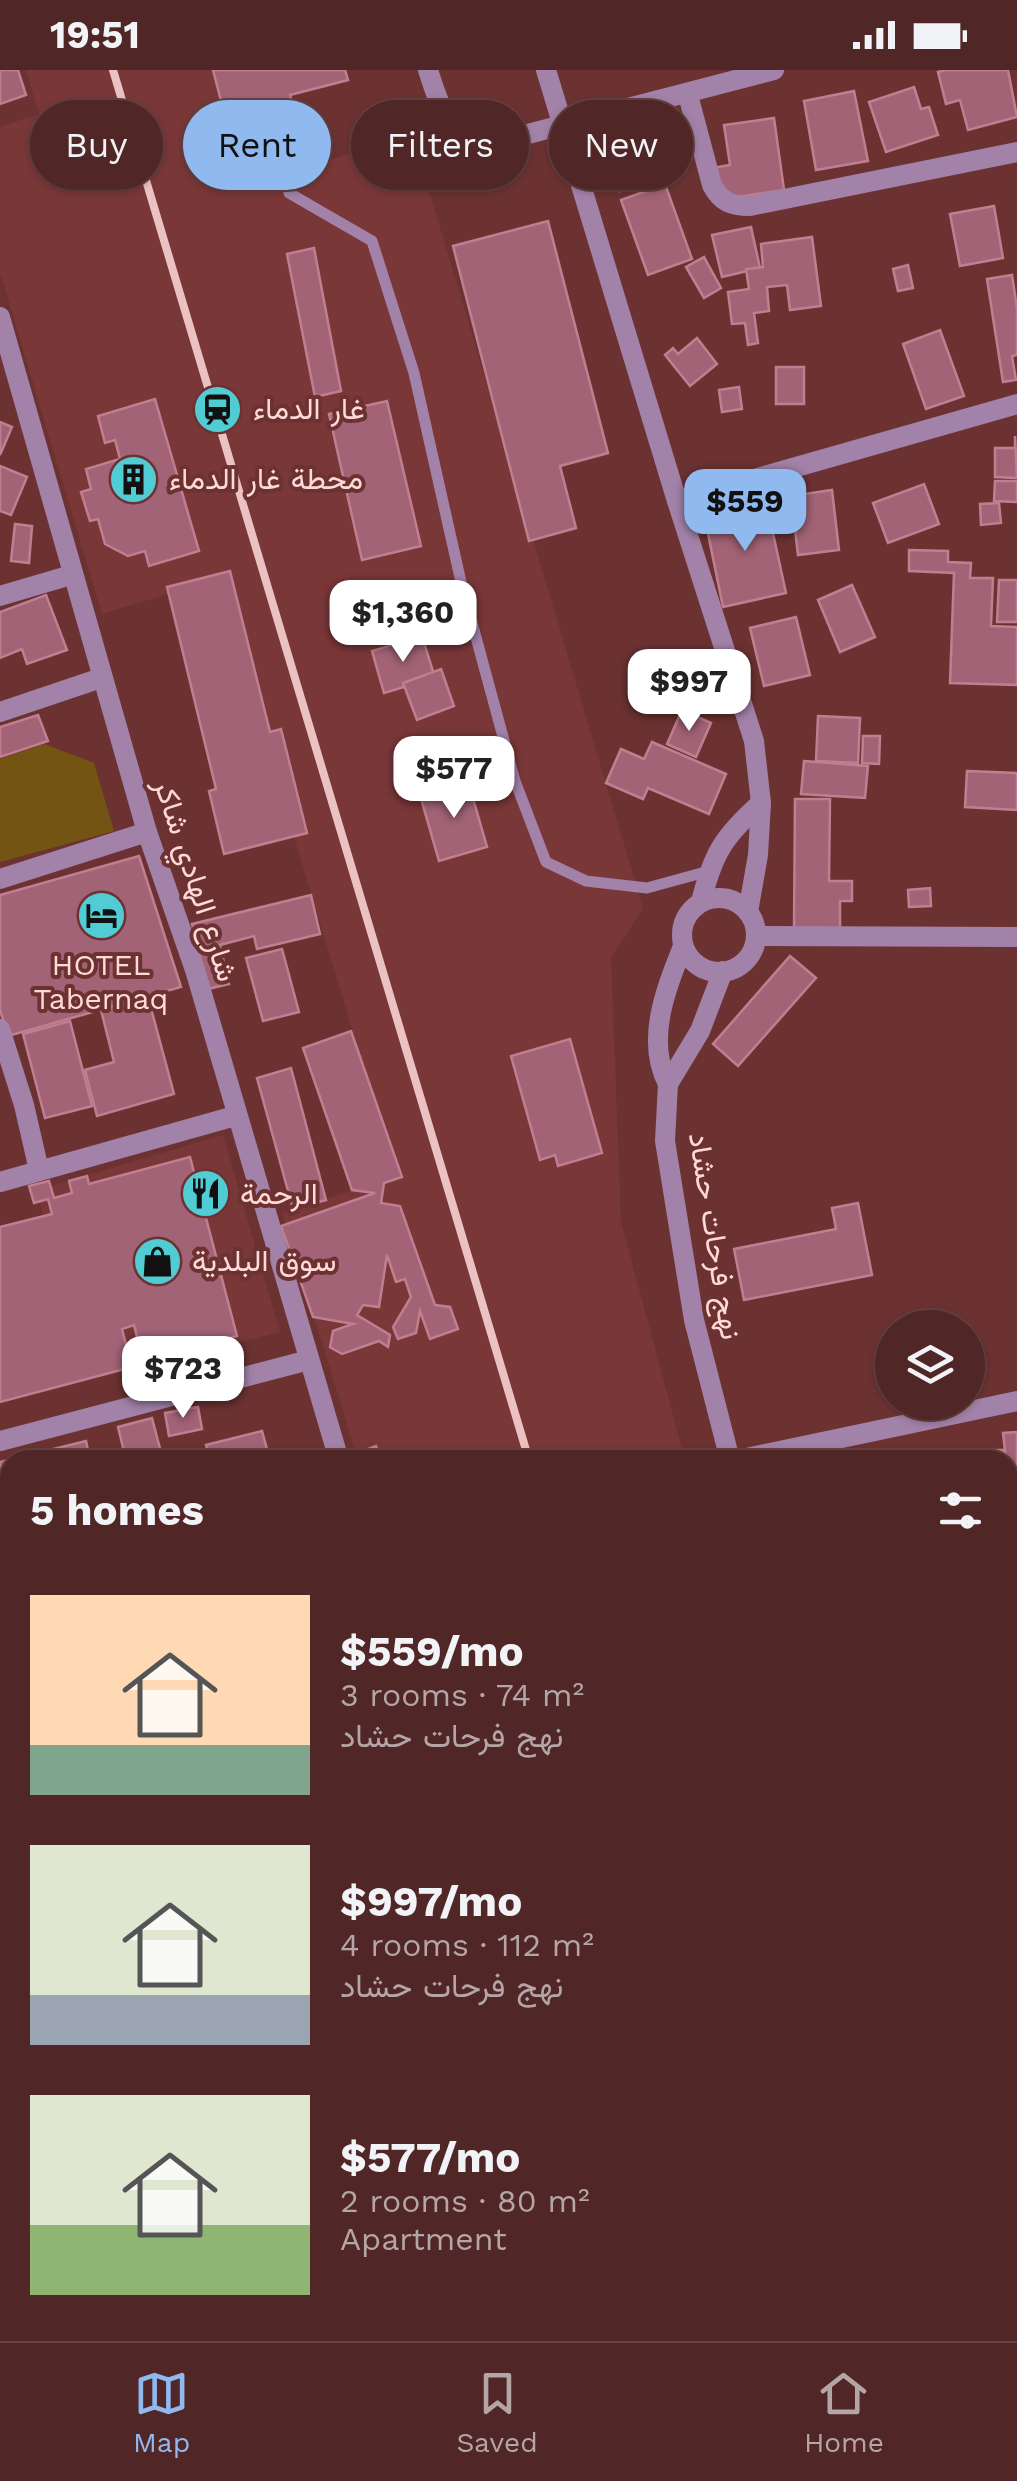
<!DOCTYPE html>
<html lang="en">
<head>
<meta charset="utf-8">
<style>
  :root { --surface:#512626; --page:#572e2e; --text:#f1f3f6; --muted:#b4a5a7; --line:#674343; --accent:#90b9f0 }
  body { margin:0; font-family:"Work Sans",Vazirmatn,sans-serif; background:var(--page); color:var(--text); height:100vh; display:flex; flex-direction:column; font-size:38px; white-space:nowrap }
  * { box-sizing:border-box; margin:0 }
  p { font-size:32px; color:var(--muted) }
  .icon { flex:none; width:55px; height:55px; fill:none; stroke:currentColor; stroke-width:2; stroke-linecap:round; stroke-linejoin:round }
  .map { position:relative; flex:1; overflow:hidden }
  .sheet { position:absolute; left:0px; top:1380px; width:1018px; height:892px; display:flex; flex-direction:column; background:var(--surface); border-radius:30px 30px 0 0; box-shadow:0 2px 8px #0004,0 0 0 2px var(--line) }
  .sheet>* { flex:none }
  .top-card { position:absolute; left:30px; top:30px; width:958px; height:90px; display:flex; gap:20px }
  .buttons { position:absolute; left:875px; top:1240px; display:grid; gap:20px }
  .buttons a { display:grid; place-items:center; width:110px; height:110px; border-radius:50%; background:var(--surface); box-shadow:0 2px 8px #0004,0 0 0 2px var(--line); font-size:50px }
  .price { position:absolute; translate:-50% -85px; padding:0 22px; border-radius:20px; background:#fff; color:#222; font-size:32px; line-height:65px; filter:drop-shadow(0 2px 5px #0008) }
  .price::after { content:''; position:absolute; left:50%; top:60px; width:30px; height:22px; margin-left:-15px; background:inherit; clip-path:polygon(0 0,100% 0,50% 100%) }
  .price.selected { background:var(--accent); color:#111 }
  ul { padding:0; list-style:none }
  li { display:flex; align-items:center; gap:30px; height:250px; padding:0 30px }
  li span { display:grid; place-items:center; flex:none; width:280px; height:200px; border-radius:0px; color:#555 }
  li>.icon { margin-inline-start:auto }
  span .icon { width:120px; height:120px; fill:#fffc; stroke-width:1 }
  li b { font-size:42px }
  h2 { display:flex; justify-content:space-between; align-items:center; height:120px; padding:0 30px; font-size:42px }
  .pill { padding:0 35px; border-radius:45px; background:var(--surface); box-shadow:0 2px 8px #0004,0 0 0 2px var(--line); font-size:35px; line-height:90px }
  .pill.selected { background:var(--accent); color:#111 }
  .status { display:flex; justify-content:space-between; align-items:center; height:70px; padding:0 50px; background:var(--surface); direction:ltr }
  .status svg { height:28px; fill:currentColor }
  .tab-bar { display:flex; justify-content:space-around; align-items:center; height:140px; border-top:2px solid var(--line); background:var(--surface); font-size:28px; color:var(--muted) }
  .tab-bar a { display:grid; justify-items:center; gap:5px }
  .tab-bar .selected { color:var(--accent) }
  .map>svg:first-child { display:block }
  .built { fill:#7a3738 }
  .green { fill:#745412 }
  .building { fill:#a26376; stroke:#c07f91; stroke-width:2.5 }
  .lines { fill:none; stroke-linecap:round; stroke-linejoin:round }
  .lane { stroke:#a382a9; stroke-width:11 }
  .street { stroke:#a382a9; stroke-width:20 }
  .secondary { stroke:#d7a2e1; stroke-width:20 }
  .rail { stroke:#ebc2c1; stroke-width:8 }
  .labels { text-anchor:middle; stroke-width:8; stroke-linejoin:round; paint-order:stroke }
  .poi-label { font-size:30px; fill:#ffd9d8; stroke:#6c3232; text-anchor:start }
  .street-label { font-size:30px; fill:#ffd9d8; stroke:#6c3232 }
</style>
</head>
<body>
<div class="status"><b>19:51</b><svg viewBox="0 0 49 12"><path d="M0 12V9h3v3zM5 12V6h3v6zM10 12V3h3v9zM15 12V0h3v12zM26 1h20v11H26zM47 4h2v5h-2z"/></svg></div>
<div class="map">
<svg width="1017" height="2271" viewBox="0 0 1017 2271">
  <rect width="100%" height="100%" fill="#6c3232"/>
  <!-- built -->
  <g class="built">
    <polygon points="26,0 219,0 253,110 413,67 643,838 611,888 621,1152 685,1390 358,1390 282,1142 397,1107 216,509 102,544 0,202 0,57 39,44"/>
    <polygon points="223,1065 280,1262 83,1310 37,1120"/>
    <polygon points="722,2263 779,2263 780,2271 723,2271"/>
  </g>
  <!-- green -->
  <g class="green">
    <polygon points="44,674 94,693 114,761 0,792 0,689"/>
    <polygon points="622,2263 712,2263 714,2271 622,2271"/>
  </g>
  <!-- building -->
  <g class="building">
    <polygon points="0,0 18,0 26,25 0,34"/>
    <polygon points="213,0 345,0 348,10 290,25 301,68 235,85"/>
    <polygon points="946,0 1008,0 1017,47 968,60 960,30 946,34 938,2"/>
    <polygon points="914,17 921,39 929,37 938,65 886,82 869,32"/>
    <polygon points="854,21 868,91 816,100 804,31"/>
    <polygon points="774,48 784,120 717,130 712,98 730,95 724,55"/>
    <polygon points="664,52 685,102 668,109 647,60"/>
    <polygon points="627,62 629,72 650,68 658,115 620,121 610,65"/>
    <polygon points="665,114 692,189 648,205 621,130"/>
    <polygon points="994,136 1003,188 960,196 950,144"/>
    <polygon points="548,151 608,383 560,396 576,458 529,471 453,176"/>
    <polygon points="751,157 760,198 722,207 712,165"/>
    <polygon points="812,167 821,236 790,240 787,215 767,217 769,241 754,243 758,273 748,275 745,253 732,254 728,222 749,219 746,199 763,197 761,174"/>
    <polygon points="314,178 341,321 315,327 287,184"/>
    <polygon points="704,187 721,218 704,228 686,197"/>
    <polygon points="908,195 913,218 898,221 893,199"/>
    <polygon points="1012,205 1017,238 1017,285 1012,286 1016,310 1003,312 987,209"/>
    <polygon points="940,260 964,326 926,339 903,274"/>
    <polygon points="697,268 717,294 690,316 665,285 673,278 678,284"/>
    <rect x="776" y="297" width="28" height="37"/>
    <polygon points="739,317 742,339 722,342 719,320"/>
    <polygon points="155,329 199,481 149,496 145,481 128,486 105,474 98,449 90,451 81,422 91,419 86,399 120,389 115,370 105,373 98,346"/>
    <polygon points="387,331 421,476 362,490 329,344"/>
    <polygon points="0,352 12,357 0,385"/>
    <polygon points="1015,366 1017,408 995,407 995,378 1015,378"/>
    <polygon points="0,396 27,407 11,445 0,441"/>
    <polygon points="995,411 1017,411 1017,432 994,431"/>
    <polygon points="924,414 939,454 888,473 873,433"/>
    <polygon points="832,420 839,480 798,485 791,426"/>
    <polygon points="766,431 786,523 723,537 704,444"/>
    <polygon points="999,433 1001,453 981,455 980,434"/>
    <polygon points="15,454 32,456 29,493 11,491"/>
    <polygon points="909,480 948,481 948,492 971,493 970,508 993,508 991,556 1017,557 1017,615 950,613 954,503 909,501"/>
    <polygon points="230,501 270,662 281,659 307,763 224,784 209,721 216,719 167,517"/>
    <polygon points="999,510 1017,510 1017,552 997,552"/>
    <polygon points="852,515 875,567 840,582 818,530"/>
    <polygon points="46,525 67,580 27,594 22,579 0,588 0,542"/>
    <polygon points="796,547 810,605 764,616 750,558"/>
    <polygon points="422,566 435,608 384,623 372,581"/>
    <polygon points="441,599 454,636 417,650 403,613"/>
    <polygon points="682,640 711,653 696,687 667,674"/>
    <polygon points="38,645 48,671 0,687 0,657"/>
    <polygon points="818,646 860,648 858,693 816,691"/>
    <polygon points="863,666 880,666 879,694 862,693"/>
    <polygon points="652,672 726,704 709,744 648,718 643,729 606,713 621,679 644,689"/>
    <polygon points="804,691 868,696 865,728 801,724"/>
    <polygon points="967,701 1017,703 1017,740 965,737"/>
    <polygon points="468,711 487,777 439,791 420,725"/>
    <polygon points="795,729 830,729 829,811 852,811 852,831 840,831 840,860 794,860"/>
    <polygon points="139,786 181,917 8,966 0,940 0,825"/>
    <polygon points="930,818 931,836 909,837 908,820"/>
    <polygon points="311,825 320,864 257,879 254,866 220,875 229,914 208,919 192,854"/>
    <polygon points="282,879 299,942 263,951 246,888"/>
    <polygon points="790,886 816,908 738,996 713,974"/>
    <polygon points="148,927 174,1024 97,1046 85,1000 114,992 101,940"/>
    <polygon points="70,951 92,1036 45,1048 23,964"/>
    <polygon points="351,961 402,1107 384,1113 381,1133 400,1136 435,1235 450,1237 458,1259 430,1269 420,1241 416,1263 398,1269 393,1257 411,1227 405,1209 396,1212 387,1185 379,1237 363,1235 357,1245 390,1265 388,1277 379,1271 342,1284 330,1277 333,1261 353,1254 313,1247 281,1156 375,1123 352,1120 303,978"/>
    <polygon points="570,969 602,1083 558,1096 555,1085 540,1090 511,986"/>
    <polygon points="291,998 326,1130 293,1139 257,1008"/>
    <polygon points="190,1087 237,1266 143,1291 134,1255 122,1259 132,1297 0,1332 0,1157 52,1144 48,1129 34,1133 29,1116 49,1111 54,1128 72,1123 69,1111 87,1106 89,1114"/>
    <polygon points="858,1133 872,1205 744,1230 734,1179 836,1159 832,1138"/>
    <polygon points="198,1337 202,1359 169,1366 165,1343"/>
    <polygon points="152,1348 163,1390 126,1390 118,1357"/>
    <polygon points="262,1361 270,1390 210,1390 206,1375"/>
    <polygon points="1017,1362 1017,1405 1008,1406 1003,1363"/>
    <polygon points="86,1371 90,1390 10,1390 10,1493 0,1495 0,1392"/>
    <polygon points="376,1376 381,1390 347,1390 346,1387"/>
    <rect x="943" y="1380" width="61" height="10"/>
    <polygon points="3,1539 10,1539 10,1601"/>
    <polygon points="10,1624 10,1791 0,1792 0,1625"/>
    <polygon points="1008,1793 1017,1793 1017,1830 1008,1831"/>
    <polygon points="1017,1910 1017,1954 1008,1955 1008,1911"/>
    <polygon points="10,1951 10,2003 0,2005 0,1952"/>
    <polygon points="1017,1981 1017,2027 1008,2029 1008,1983"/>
    <polygon points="10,2027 10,2123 0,2036 0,2028"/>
    <polygon points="1017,2067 1017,2130 1008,2131 1008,2069"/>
    <polygon points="1017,2139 1017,2192 1015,2192 1008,2141"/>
    <polygon points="36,2262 76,2262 78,2271 38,2271"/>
    <polygon points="126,2262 176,2262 177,2271 143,2271 143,2267 127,2268"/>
    <polygon points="314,2262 374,2262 375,2271 315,2271"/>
    <polygon points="530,2262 550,2262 549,2271 529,2271"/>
    <polygon points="815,2262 851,2262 852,2271 816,2271"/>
    <polygon points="915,2262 968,2262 969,2271 916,2271"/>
  </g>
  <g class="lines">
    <!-- lane -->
    <polyline class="lane" points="289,123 372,171 414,303 461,512 515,711 546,792 586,811 647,818 709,801"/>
    <!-- street -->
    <g class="street">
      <path d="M428,0C441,41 450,69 497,72L774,0"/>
      <polyline points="546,0 677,431 754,671 761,733 758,785 748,842"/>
      <path d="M688,25L712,115C721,132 731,136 750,136L1017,82"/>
      <polyline points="0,247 147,762 195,900 339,1390"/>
      <polyline points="677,431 1017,334"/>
      <polyline points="0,526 71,505"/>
      <polyline points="0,642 101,608"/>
      <polyline points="0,809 147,762"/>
      <circle cx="719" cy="865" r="37"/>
      <path d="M701,832C713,783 724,766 761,733"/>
      <polyline points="756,866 1017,867"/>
      <polyline points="723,901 700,961 668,1014 665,1071 694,1250 730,1390"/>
      <polyline points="0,959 24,1035 39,1100"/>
      <path d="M668,1014C645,970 666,919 683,876"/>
      <polyline points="0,1112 235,1046"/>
      <polyline points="0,1371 309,1290"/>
      <polyline points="737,1390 1017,1331"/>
      <polyline points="0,1511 10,1509"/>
      <polyline points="1008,1769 1017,1763"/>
      <polyline points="0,1815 10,1814"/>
      <polyline points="0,2008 10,2007"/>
      <polyline points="1008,2048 1017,2046"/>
      <polyline points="265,2262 267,2271"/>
      <polyline points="302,2262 304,2271"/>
      <polyline points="591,2262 592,2271"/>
      <polyline points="908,2262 910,2271"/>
    </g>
    <!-- secondary -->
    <g class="secondary">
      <polyline points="0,2098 10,2159"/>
      <polyline points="28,2262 29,2271"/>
    </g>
    <!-- rail -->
    <g class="rail">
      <polyline points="113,0 529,1390"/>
      <polyline points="737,2262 739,2271"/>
    </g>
  </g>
  <!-- icons -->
  <defs>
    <symbol id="station-disc" viewBox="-11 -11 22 22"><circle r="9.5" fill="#51ccd4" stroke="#6c3232"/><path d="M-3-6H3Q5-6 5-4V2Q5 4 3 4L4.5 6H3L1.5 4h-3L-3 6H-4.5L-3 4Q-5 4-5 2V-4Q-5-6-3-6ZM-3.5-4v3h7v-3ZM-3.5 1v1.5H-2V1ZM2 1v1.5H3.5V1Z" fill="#111"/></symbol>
    <symbol id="building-disc" viewBox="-11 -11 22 22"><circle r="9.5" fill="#51ccd4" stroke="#6c3232"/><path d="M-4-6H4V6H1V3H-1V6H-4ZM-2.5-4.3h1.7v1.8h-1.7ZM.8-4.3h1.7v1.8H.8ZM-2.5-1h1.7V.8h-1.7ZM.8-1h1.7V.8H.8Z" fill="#111"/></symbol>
    <symbol id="hotel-disc" viewBox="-11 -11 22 22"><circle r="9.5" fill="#51ccd4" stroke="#6c3232"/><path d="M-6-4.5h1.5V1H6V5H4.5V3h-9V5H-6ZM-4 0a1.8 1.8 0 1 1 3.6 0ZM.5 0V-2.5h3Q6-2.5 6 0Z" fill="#111"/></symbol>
    <symbol id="restaurant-disc" viewBox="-11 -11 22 22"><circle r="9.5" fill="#51ccd4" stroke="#6c3232"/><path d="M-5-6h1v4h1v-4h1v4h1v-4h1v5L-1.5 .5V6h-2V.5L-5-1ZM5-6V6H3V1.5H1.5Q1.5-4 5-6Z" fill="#111"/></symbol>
    <symbol id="shop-disc" viewBox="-11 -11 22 22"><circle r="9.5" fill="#51ccd4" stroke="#6c3232"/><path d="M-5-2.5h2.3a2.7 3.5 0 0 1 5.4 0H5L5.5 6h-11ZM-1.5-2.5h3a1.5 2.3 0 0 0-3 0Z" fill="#111"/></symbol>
  </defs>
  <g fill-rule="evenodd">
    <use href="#station-disc" x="190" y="312" width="55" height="55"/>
    <use href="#building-disc" x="106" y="382" width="55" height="55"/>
    <use href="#hotel-disc" x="74" y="818" width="55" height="55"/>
    <use href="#restaurant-disc" x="178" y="1096" width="55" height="55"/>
    <use href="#shop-disc" x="130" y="1164" width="55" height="55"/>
  </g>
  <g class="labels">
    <!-- poi labels -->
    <g class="poi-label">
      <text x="253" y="349">غار الدماء</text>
      <text x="169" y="419">محطة غار الدماء</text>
      <text x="101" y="905" text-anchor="middle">HOTEL<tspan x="101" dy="34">Tabernaq</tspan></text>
      <text x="240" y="1134">الرحمة</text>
      <text x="192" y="1201">سوق البلدية</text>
    </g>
    <!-- street labels -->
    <g class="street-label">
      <text transform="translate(196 810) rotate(72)" y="10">شارع الهادي شاكر</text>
      <text transform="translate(715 1166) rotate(81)" y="10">نهج فرحات حشاد</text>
    </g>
  </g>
</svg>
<div class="buttons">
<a><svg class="icon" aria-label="layers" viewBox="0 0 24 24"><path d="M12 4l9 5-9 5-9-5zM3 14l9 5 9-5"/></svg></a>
</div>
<b class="price selected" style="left:745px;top:484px">$559</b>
<b class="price" style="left:403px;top:595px">$1,360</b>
<b class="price" style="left:689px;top:664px">$997</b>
<b class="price" style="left:454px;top:751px">$577</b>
<b class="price" style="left:183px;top:1351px">$723</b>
<div class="top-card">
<a class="pill">Buy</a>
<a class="pill selected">Rent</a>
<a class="pill">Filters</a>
<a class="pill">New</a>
</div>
<section class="sheet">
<h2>5 homes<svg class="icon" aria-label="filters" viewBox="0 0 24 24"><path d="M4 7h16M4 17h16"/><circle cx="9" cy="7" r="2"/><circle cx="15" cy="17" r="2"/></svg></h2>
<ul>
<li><span style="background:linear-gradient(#ffd9b3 75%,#7fa58c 0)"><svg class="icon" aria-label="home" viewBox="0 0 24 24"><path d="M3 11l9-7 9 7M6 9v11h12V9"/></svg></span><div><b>$559/mo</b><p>3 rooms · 74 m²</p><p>نهج فرحات حشاد</p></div></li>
<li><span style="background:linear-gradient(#dfe7d0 75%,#9aa5b1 0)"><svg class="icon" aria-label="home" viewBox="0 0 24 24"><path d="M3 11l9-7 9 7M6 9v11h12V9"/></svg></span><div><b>$997/mo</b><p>4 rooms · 112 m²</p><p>نهج فرحات حشاد</p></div></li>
<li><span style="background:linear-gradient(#dfe7d0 65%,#8fb573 0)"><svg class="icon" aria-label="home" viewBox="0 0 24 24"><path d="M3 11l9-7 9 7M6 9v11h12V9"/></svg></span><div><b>$577/mo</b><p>2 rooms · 80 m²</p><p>Apartment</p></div></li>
</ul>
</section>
</div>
<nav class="tab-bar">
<a class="selected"><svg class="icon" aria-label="map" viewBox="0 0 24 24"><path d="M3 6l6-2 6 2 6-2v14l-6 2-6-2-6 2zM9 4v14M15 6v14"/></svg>Map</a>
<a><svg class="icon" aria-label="saved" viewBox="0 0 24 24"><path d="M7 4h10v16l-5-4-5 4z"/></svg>Saved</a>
<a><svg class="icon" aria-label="home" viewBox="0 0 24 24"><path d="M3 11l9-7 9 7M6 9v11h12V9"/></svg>Home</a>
</nav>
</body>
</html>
